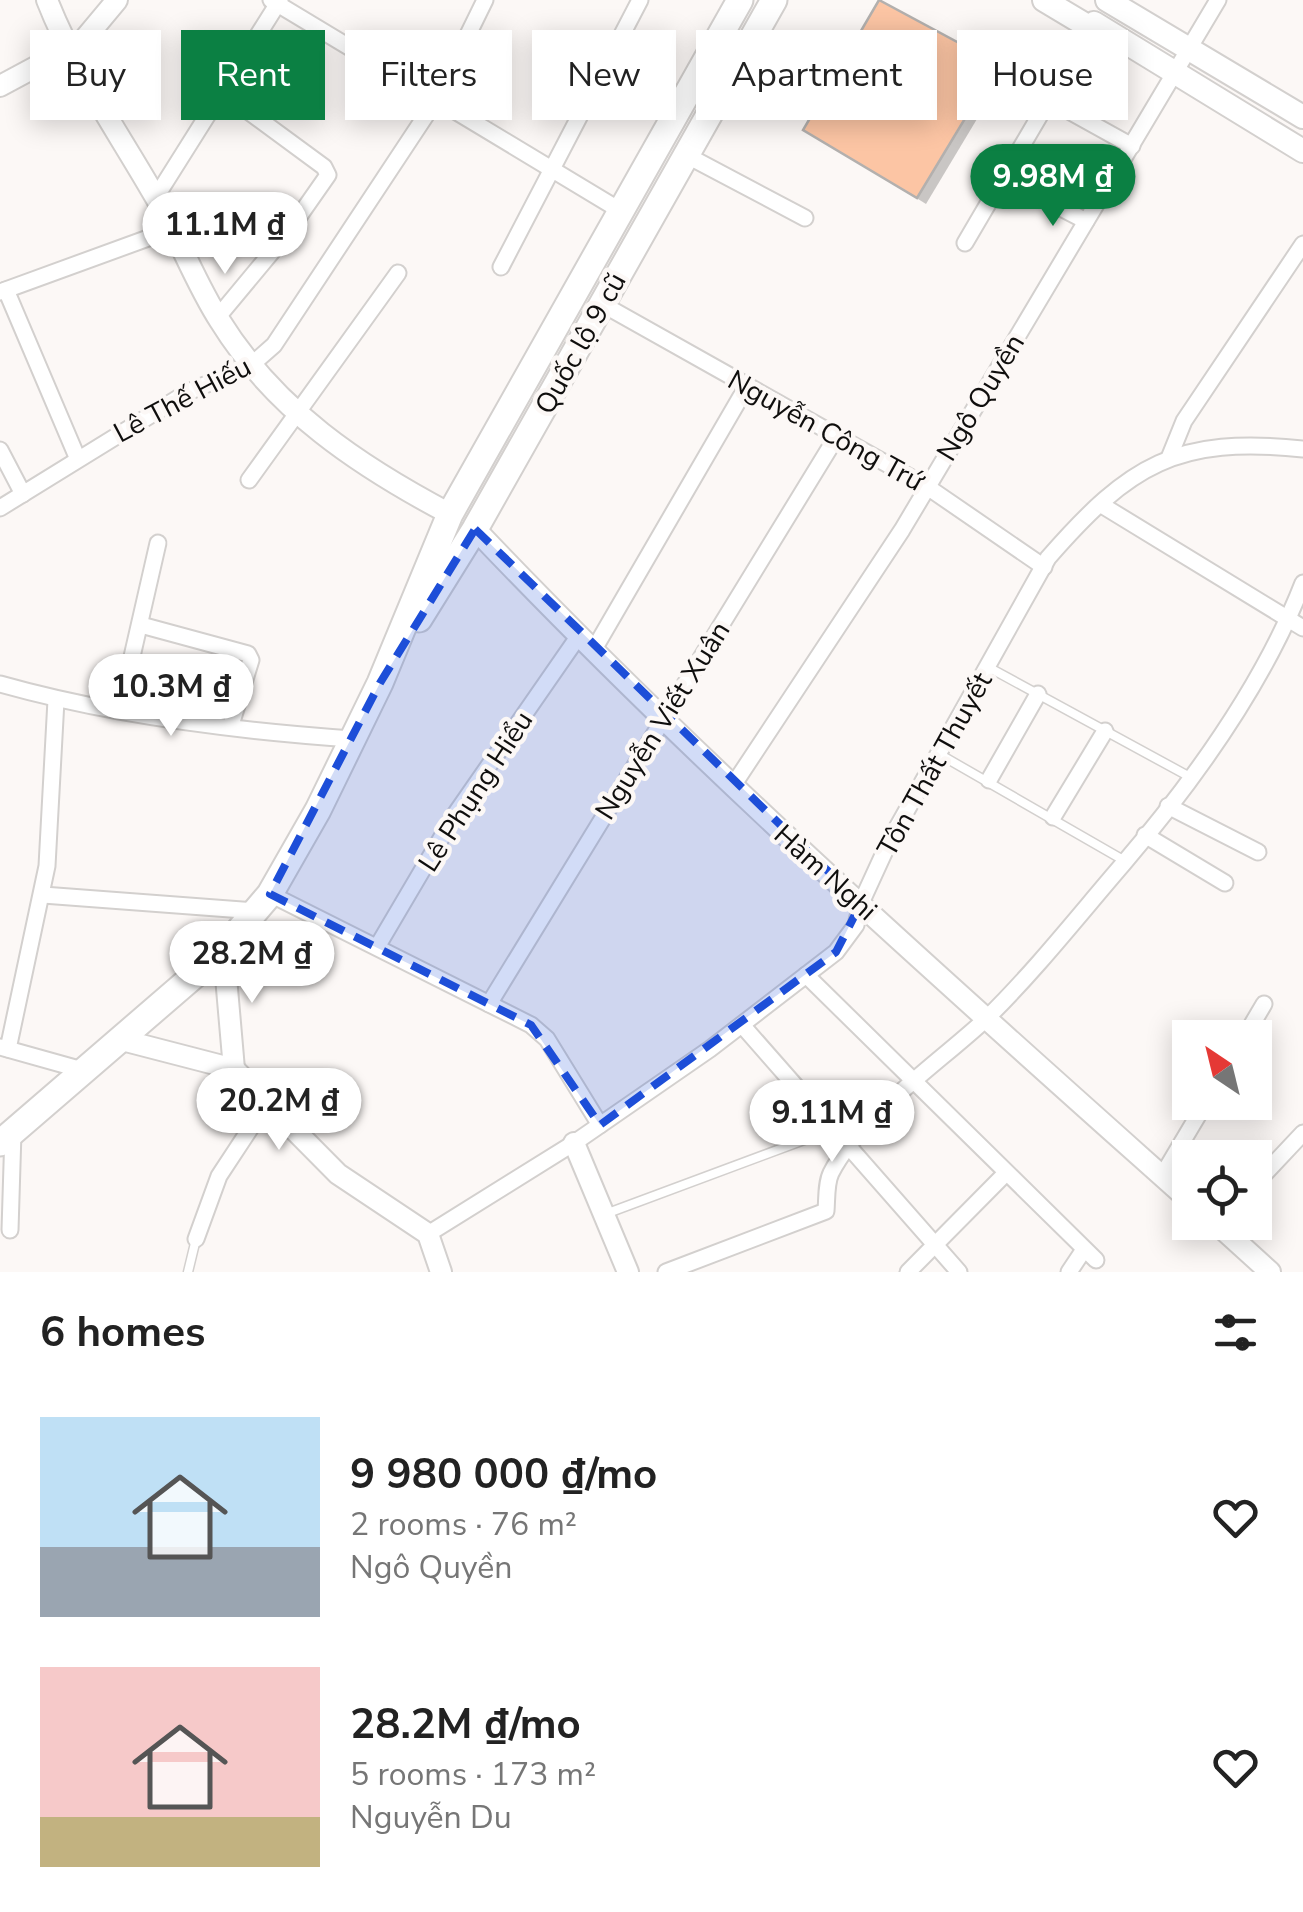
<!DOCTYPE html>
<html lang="en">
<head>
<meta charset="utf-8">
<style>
  :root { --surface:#fff; --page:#f2f2f2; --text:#222; --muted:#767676; --accent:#0b8043 }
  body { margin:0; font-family:"Nunito Sans",sans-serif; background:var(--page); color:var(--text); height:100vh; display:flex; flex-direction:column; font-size:38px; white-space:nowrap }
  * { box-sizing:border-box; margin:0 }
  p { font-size:32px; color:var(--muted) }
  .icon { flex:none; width:55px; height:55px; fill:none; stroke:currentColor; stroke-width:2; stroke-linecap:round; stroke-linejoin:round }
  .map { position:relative; height:1272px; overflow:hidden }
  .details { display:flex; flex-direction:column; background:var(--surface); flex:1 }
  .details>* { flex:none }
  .hud { position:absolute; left:30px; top:30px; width:1245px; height:90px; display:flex; gap:20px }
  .needle { width:65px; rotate:325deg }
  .buttons { position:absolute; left:1172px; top:1020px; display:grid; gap:20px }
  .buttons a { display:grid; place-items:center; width:100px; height:100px; border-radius:0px; background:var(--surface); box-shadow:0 5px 25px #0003; font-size:50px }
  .price { position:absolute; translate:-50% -85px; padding:0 22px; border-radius:35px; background:#fff; color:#222; font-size:32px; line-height:65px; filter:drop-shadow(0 2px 5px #0008) }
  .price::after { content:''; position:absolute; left:50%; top:60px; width:30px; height:22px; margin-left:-15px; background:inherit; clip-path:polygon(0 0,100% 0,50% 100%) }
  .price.selected { background:var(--accent); color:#fff }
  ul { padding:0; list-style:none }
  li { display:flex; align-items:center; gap:30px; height:250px; padding:0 40px }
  li span { display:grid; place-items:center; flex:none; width:280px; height:200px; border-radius:0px; color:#555 }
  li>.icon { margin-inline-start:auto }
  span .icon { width:120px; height:120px; fill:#fffc; stroke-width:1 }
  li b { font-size:42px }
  h2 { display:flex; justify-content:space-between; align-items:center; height:120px; padding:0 40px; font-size:42px }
  .tag { padding:0 35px; border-radius:0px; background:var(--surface); box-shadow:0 5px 25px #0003; font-size:35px; line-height:90px }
  .tag.selected { background:var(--accent); color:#fff }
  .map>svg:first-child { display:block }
  .shadow { fill:#0003 }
  .building { fill:#fcc5a4; stroke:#b3b0ae; stroke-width:2.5 }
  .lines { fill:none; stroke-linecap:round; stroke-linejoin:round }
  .service-casing { stroke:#d3d0ce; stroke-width:11 }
  .minor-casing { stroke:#d3d0ce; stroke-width:19 }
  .tertiary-casing { stroke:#d3d0ce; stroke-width:24 }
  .secondary-casing { stroke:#d3d0ce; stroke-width:26 }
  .primary-casing { stroke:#d3d0ce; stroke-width:29 }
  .service { stroke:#fff; stroke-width:8 }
  .minor { stroke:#fff; stroke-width:15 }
  .tertiary { stroke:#fff; stroke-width:20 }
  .secondary { stroke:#fff; stroke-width:22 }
  .primary { stroke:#fff; stroke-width:25 }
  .marked { fill:#1d4ed8; fill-opacity:0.2; stroke:#1d4ed8; stroke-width:8; stroke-dasharray:20 12; stroke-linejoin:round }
  .labels { text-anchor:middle; stroke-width:9; stroke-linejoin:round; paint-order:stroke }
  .street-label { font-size:28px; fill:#0f0e0d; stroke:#fcf8f6 }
</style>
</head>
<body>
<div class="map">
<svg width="1303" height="1272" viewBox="0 0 1303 1272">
  <rect width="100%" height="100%" fill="#fcf8f6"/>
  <!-- shadow -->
  <polygon class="shadow" points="881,1 1004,74 926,204 806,129"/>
  <!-- building -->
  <polygon class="building" points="879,0 998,64 917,198 803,130"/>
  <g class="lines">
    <defs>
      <g id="service">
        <polyline points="988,667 1190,777"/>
        <polyline points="939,754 1125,861"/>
        <polyline points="608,1213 831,1130"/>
        <polyline points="188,1272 196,1239"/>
      </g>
      <g id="minor">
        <polyline points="271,0 621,211"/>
        <polyline points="1049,100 1132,146"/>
        <polyline points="686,155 805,218"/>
        <polyline points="156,197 280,0"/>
        <polyline points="1040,197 1086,221"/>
        <polyline points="965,243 1094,23"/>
        <polyline points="501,267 640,0"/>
        <polyline points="6,290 77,457"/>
        <polyline points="0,292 173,229"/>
        <polyline points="602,304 926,486 1044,567"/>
        <polyline points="217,318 286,235 328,175 324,167 222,92"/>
        <polyline points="0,450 23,494"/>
        <polyline points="1169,458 1184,421 1303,244"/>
        <polyline points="249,480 398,273"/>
        <polyline points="1100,504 1303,628"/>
        <polyline points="0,508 188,392 250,366 274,345 436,100 485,0"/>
        <polyline points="141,625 248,654 251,660 231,725"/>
        <polyline points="593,651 747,386"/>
        <path d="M0,684C113,716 236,731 352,739"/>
        <polyline points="120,709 158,543"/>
        <polyline points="989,780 1038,694"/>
        <polyline points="732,787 902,530 1218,0"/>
        <polyline points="1168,806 1258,852"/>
        <polyline points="1053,817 1105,731"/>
        <polyline points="1145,835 1225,883"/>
        <polyline points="270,894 531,1025 547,1039 600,1125"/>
        <polyline points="43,895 257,911"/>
        <polyline points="377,947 456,813 578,637"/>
        <polyline points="806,975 1096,1260"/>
        <polyline points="489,1004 837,436"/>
        <polyline points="742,1025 959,1272"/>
        <polyline points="1244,1038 1264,1004"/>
        <polyline points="0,1047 86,1071"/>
        <polyline points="8,1049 47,866 56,700"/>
        <polyline points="1162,1176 1206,1102"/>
        <polyline points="1255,1184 1303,1133"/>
        <polyline points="10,1230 13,1132"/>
        <path d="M428,1234L574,1143L710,1049L836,952L856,925L861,903L889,842L1048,558C1130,464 1177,436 1303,449"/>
        <polyline points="196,1239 219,1176 267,1103"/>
        <path d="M666,1272L826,1211C827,1199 826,1183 831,1173C860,1116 940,1062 987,1018C1035,971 1079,915 1123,864C1193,782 1264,683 1303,583"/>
        <polyline points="908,1272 1005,1174"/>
        <polyline points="1069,1272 1083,1251"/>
      </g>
      <g id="tertiary">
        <path d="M47,0C74,69 116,129 153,193C178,234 194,281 220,321C275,410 359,466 450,514"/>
        <polyline points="0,86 82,42 117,0"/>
        <path d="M475,529C700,766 946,983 1190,1201"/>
        <polyline points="218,955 226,977 234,1069"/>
        <polyline points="122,1040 234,1069 338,1174 428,1234 441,1272"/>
        <polyline points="574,1143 628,1272"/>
        <polyline points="1215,1222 1270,1272"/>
      </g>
      <g id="secondary">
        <polyline points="1044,0 1089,27 1094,23 1303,151"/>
        <polyline points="1107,0 1303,117"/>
      </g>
      <g id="primary">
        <polyline points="419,619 475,529 774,0"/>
        <polyline points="0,1143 218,955 270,894 318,810 380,683 450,514 740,0"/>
      </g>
    </defs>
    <!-- service casing -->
    <use href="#service" class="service-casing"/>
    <!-- minor casing -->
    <use href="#minor" class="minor-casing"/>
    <!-- tertiary casing -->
    <use href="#tertiary" class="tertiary-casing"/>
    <!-- secondary casing -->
    <use href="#secondary" class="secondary-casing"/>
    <!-- primary casing -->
    <use href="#primary" class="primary-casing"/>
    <!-- service -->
    <use href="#service" class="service"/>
    <!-- minor -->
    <use href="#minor" class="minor"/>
    <!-- tertiary -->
    <use href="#tertiary" class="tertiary"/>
    <!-- secondary -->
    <use href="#secondary" class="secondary"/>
    <!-- primary -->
    <use href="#primary" class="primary"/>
  </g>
  <!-- marked area -->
  <path class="marked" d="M475,529L861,903L836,952L600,1125L531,1025L270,894L380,683Z"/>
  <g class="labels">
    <!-- street labels -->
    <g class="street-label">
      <text transform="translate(580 343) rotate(-61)" y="10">Quốc lộ 9 cũ</text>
      <text transform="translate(980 397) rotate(-59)" y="10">Ngô Quyền</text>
      <text transform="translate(182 399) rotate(-28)" y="10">Lê Thế Hiếu</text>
      <text transform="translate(826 430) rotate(29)" y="10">Nguyễn Công Trứ</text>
      <text transform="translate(662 720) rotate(-58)" y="10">Nguyễn Viết Xuân</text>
      <text transform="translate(934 764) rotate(-61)" y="10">Tôn Thất Thuyết</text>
      <text transform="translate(475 791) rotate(-57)" y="10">Lê Phụng Hiểu</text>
      <text transform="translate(826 872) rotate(42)" y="10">Hàm Nghi</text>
    </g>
  </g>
</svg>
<div class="buttons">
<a><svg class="needle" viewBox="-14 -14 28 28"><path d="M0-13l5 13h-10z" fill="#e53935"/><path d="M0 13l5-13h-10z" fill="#767676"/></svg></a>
<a><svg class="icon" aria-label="locate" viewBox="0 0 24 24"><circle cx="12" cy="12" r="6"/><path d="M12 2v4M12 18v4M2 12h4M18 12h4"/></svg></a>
</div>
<b class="price selected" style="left:1053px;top:229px">9.98M ₫</b>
<b class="price" style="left:225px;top:277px">11.1M ₫</b>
<b class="price" style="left:171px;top:739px">10.3M ₫</b>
<b class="price" style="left:252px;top:1006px">28.2M ₫</b>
<b class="price" style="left:279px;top:1153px">20.2M ₫</b>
<b class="price" style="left:832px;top:1165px">9.11M ₫</b>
<div class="hud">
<a class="tag">Buy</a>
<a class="tag selected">Rent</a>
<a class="tag">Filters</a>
<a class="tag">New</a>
<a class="tag">Apartment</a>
<a class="tag">House</a>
</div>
</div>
<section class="details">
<h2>6 homes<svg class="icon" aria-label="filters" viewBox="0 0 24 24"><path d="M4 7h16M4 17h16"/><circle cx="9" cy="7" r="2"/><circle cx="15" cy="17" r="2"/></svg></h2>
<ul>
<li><span style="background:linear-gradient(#bfe0f5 65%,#9aa5b1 0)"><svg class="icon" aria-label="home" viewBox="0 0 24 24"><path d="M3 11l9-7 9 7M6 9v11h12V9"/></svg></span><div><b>9 980 000 ₫/mo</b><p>2 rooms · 76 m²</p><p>Ngô Quyền</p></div><svg class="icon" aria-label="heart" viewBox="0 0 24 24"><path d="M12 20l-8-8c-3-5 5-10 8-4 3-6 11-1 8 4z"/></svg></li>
<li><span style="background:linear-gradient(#f6c9c9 75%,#c2b280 0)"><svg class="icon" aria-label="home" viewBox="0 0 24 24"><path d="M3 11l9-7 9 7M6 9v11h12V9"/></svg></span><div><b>28.2M ₫/mo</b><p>5 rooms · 173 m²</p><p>Nguyễn Du</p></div><svg class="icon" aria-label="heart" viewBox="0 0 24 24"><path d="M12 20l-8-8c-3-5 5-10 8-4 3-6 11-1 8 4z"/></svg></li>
</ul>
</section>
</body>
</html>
